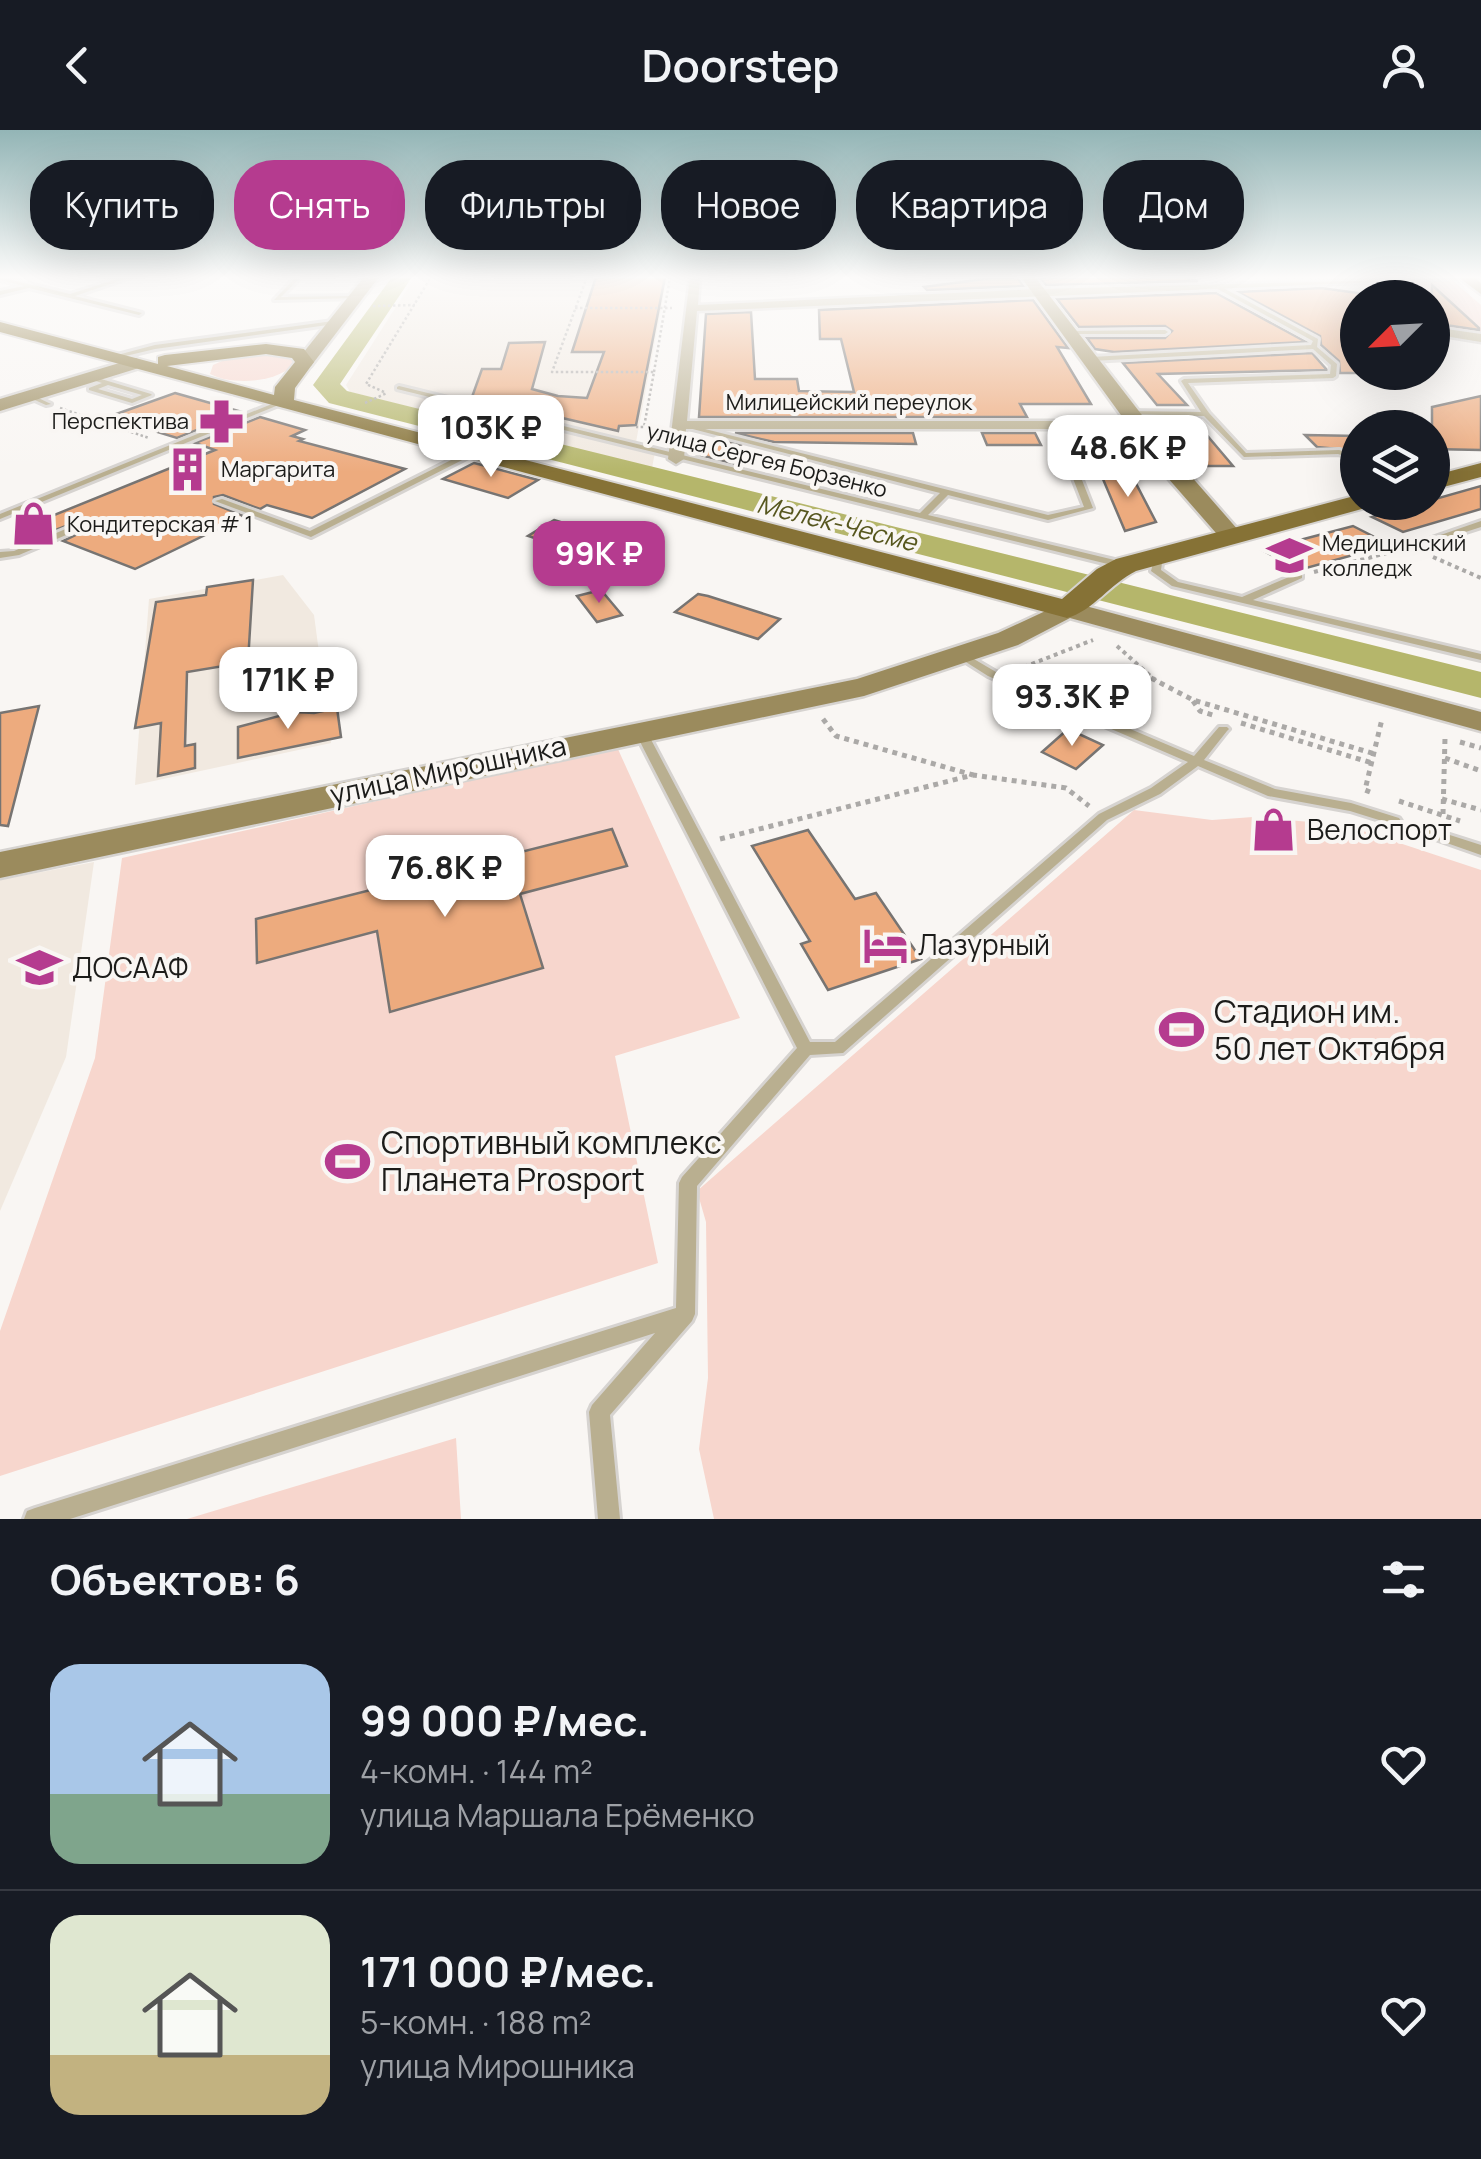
<!DOCTYPE html>
<html lang="ru">
<head>
<meta charset="utf-8">
<style>
  :root { --surface:#171b24; --page:#242831; --text:#f1f3f6; --muted:#9ea1a6; --line:#363941; --accent:#b53b8f }
  body { margin:0; font-family:Manrope,sans-serif; background:var(--page); color:var(--text); height:100vh; display:flex; flex-direction:column; font-size:38px; white-space:nowrap }
  * { box-sizing:border-box; margin:0 }
  p { font-size:32px; color:var(--muted) }
  .icon { flex:none; width:55px; height:55px; fill:none; stroke:currentColor; stroke-width:2; stroke-linecap:round; stroke-linejoin:round }
  .map { position:relative; height:1389px; overflow:hidden }
  .sheet { display:flex; flex-direction:column; background:var(--surface); flex:1 }
  .sheet>* { flex:none }
  .guide { position:absolute; left:30px; top:30px; width:1422px; height:90px; display:flex; gap:20px }
  .needle { width:65px; rotate:246deg }
  .buttons { position:absolute; left:1340px; top:150px; display:grid; gap:20px }
  .buttons a { display:grid; place-items:center; width:110px; height:110px; border-radius:50%; background:var(--surface); box-shadow:0 10px 40px #0002; font-size:50px }
  .price { position:absolute; translate:-50% -85px; padding:0 22px; border-radius:20px; background:#fff; color:#222; font-size:32px; line-height:65px; filter:drop-shadow(0 2px 5px #0008) }
  .price::after { content:''; position:absolute; left:50%; top:60px; width:30px; height:22px; margin-left:-15px; background:inherit; clip-path:polygon(0 0,100% 0,50% 100%) }
  .price.on { background:var(--accent); color:#fff }
  ul { padding:0; list-style:none }
  li { display:flex; align-items:center; gap:30px; height:250px; padding:0 50px }
  li+li { border-top:2px solid var(--line) }
  li span { display:grid; place-items:center; flex:none; width:280px; height:200px; border-radius:30px; color:#555 }
  li>.icon { margin-inline-start:auto }
  span .icon { width:120px; height:120px; fill:#fffc; stroke-width:1 }
  li b { font-size:42px }
  h2 { display:flex; justify-content:space-between; align-items:center; height:120px; padding:0 50px; font-size:42px }
  .chip { padding:0 35px; border-radius:40px; background:var(--surface); box-shadow:0 10px 40px #0002; font-size:35px; line-height:90px }
  .chip.on { background:var(--accent); color:#fff }
  header { display:flex; justify-content:space-between; align-items:center; height:130px; padding:0 50px; background:var(--surface); font-size:45px; font-weight:600 }
  .map>svg:first-child { display:block }
  .built { fill:#f1e9e0 }
  .green { fill:#f7d6cd }
  .lines { fill:none; stroke-linecap:round; stroke-linejoin:round }
  .river { fill:#b5b66b; fill-rule:evenodd }
  .building { fill:#edab7e; stroke:#777472; stroke-width:2.5 }
  .service-casing { stroke:#d6d3d0; stroke-width:6 }
  .minor-casing { stroke:#d6d3d0; stroke-width:5 }
  .secondary-casing { stroke:#d6d3d0; stroke-width:5 }
  .primary-casing { stroke:#d6d3d0; stroke-width:4 }
  .path-far2 { stroke:#aba9a7; stroke-width:2.5; stroke-dasharray:2.5 2.5; stroke-linecap:butt }
  .path-far1 { stroke:#aba9a7; stroke-width:4; stroke-dasharray:4 4; stroke-linecap:butt }
  .path { stroke:#aba9a7; stroke-width:5; stroke-dasharray:5 5; stroke-linecap:butt }
  .service { fill:#b9af90; fill-rule:evenodd }
  .minor { fill:#b9af90; fill-rule:evenodd }
  .secondary { fill:#9b8b5d; fill-rule:evenodd }
  .primary { fill:#867236; fill-rule:evenodd }
  .labels { text-anchor:middle; stroke-width:8; stroke-linejoin:round; paint-order:stroke }
  .far-street-label { font-size:22px; fill:#1c1c1a; stroke:#f9f6f3 }
  .far-poi-label { font-size:22px; fill:#1c1c1a; stroke:#f9f6f3; text-anchor:start }
  .far-water-label { font-size:25px; font-style:italic; fill:#57571f; stroke:#f9f6f3 }
  .street-label { font-size:28px; fill:#1c1c1a; stroke:#f9f6f3 }
  .poi-label { font-size:28px; fill:#1c1c1a; stroke:#f9f6f3; text-anchor:start }
  .near-poi-label { font-size:32px; fill:#1c1c1a; stroke:#f9f6f3; text-anchor:start }
</style>
</head>
<body>
<header><svg class="icon" aria-label="back" viewBox="0 0 24 24"><path d="M15 5l-7 7 7 7"/></svg>Doorstep<svg class="icon" aria-label="person" viewBox="0 0 24 24"><circle cx="12" cy="8" r="4"/><path d="M4 21q1-7 8-7t8 7"/></svg></header>
<div class="map">
<svg width="1481" height="1389" viewBox="0 0 1481 1389">
  <rect width="100%" height="100%" fill="#f9f6f3"/>
  <!-- built -->
  <g class="built">
    <polygon points="415,147 667,147 636,312 656,317 652,338 350,262 346,255"/>
    <polygon points="283,445 314,485 331,613 135,655 149,469"/>
    <polygon points="94,732 66,927 0,1081 0,750"/>
  </g>
  <!-- green -->
  <g class="green">
    <polygon points="1452,150 1481,175 1481,206 1433,197 1432,168 1375,167 1362,153"/>
    <path d="M279,222L297,230C283,253 233,256 210,244L213,235L231,227Z"/>
    <polygon points="617,617 740,888 615,926 658,1133 0,1346 0,1201 95,928 122,728"/>
    <polygon points="1134,680 1212,690 1253,687 1345,695 1481,740 1481,1389 714,1389 699,1319 708,1248 706,1092 697,1061"/>
    <polygon points="456,1308 461,1389 187,1389"/>
  </g>
  <g class="lines">
    <!-- river -->
    <polygon class="river" points="392,147 412,147 340,254 347,261 1481,542 1481,568 329,273 313,255"/>
  </g>
  <!-- building -->
  <g class="building">
    <polygon points="596,147 665,147 636,295 619,296 618,301 472,267 482,239 501,239 509,213 545,212 532,259 558,266 587,268 604,222 572,222"/>
    <polygon points="1183,147 1198,151 1046,155 1040,148"/>
    <polygon points="992,148 1018,148 1023,156 927,160 924,157"/>
    <polygon points="1432,155 1479,198 1479,200 1432,193"/>
    <polygon points="1321,158 1358,163 1358,243 1340,243 1339,231 1321,215 1320,206 1238,162"/>
    <polygon points="1216,163 1306,212 1114,222 1095,219 1087,208 1165,208 1172,201 1165,196 1079,197 1057,169"/>
    <polygon points="1033,170 1068,218 1057,217 1091,274 1020,274 1027,287 699,287 706,184 751,182 755,249 797,249 799,261 854,262 841,209 820,209 819,180"/>
    <polygon points="1312,223 1327,240 1158,244 1187,275 1157,275 1123,233"/>
    <polygon points="175,263 242,282 177,308 108,287"/>
    <polygon points="1481,266 1481,320 1432,319 1432,277"/>
    <polygon points="260,287 305,300 292,306 303,309 299,311 405,339 312,388 267,375 260,379 223,365 214,367 214,374 244,386 135,439 63,411 88,399 84,389 45,404 27,396 215,320 195,313"/>
    <polygon points="1165,290 1194,290 1233,336 1202,336"/>
    <polygon points="735,303 913,303 916,314 774,312"/>
    <polygon points="982,303 1035,303 1041,315 987,315"/>
    <polygon points="1092,303 1117,303 1128,324 1102,323"/>
    <polygon points="1305,305 1358,306 1358,321 1317,317"/>
    <polygon points="718,309 741,315 739,335 696,324"/>
    <polygon points="474,333 482,335 538,350 508,368 443,349"/>
    <polygon points="1100,342 1130,342 1156,392 1125,401"/>
    <polygon points="1481,356 1481,379 1403,402 1372,387"/>
    <polygon points="554,390 630,414 605,431 528,406"/>
    <polygon points="1353,396 1390,415 1299,440 1262,420"/>
    <polygon points="253,450 248,532 187,542 185,616 195,614 195,638 158,646 161,593 135,598 156,472 206,465 207,457"/>
    <polygon points="601,460 622,485 597,492 577,466"/>
    <polygon points="698,464 708,466 780,489 758,509 675,482"/>
    <polygon points="39,576 8,696 0,695 0,583"/>
    <polygon points="337,578 341,607 238,628 238,597 294,582 314,583"/>
    <polygon points="1068,599 1103,615 1076,639 1042,622"/>
    <polygon points="612,699 627,736 520,764 543,838 390,882 377,801 257,833 256,789"/>
    <polygon points="808,700 855,769 876,763 921,829 828,860 801,814 810,811 752,716"/>
  </g>
  <g class="lines">
    <defs>
      <g id="service">
        <polygon points="0,147 70,164 123,147 131,147 75,166 142,183 139,185 29,158 0,165 0,161 24,156 0,150"/>
        <polygon points="296,147 301,147 281,167 355,166 358,168 274,170"/>
        <polygon points="1216,154 1318,209 1317,217 1337,234 1336,246 1333,248 1188,253 1209,283 1246,323 1339,320 1358,325 1358,330 1338,324 1244,327 1204,286 1128,284 1128,282 1130,281 1201,282 1181,251 1184,249 1330,244 1331,235 1313,219 1091,231 1088,229 1091,227 1311,215 1313,211 1214,157"/>
        <polygon points="333,191 335,194 155,219 113,229 110,227 155,215"/>
        <polygon points="1071,201 1165,200 1168,202 1165,204 1069,204"/>
        <path d="M88,245L151,264L152,265L132,273L89,260V258L102,253L86,248ZM108,255L142,265L132,269L98,259Z"/>
        <polygon points="399,256 920,383 940,363 681,296 685,294 1048,385 1084,377 1067,333 1068,331 1168,332 1172,334 1168,336 1076,335 1093,378 1048,390 948,365 928,385 1127,433 1127,437 1124,438 397,259 397,257"/>
        <polygon points="28,265 32,265 51,274 46,275 28,267"/>
        <polygon points="284,269 287,271 286,272 0,389 0,384"/>
        <polygon points="467,322 474,324 311,407 215,371 222,369 310,401"/>
        <polygon points="1481,391 1481,397 1413,419 1406,417"/>
        <polygon points="82,392 86,395 85,397 19,425 0,428 0,422 14,421"/>
        <polygon points="1159,423 1163,426 1161,440 1178,452 1242,467 1296,444 1302,444 1302,448 1253,470 1481,524 1481,530 1172,456 1151,441 1155,426"/>
        <polygon points="962,522 996,542 1194,626 1219,597 1227,597 1229,599 1227,601 1204,630 1275,659 1351,673 1399,688 1401,691 1395,695 1350,681 1268,666 1198,636 1160,664 1107,690 843,923 810,925 697,1056 695,1184 692,1191 610,1285 620,1389 598,1389 589,1282 592,1275 655,1203 70,1389 24,1389 27,1381 35,1378 676,1178 679,1053 682,1047 797,918 634,600 640,597 646,600 810,912 835,912 1099,684 1151,658 1188,632 988,546 958,527 958,523"/>
        <polygon points="1428,698 1481,715 1481,725 1424,705 1422,702"/>
      </g>
      <g id="minor">
        <polygon points="690,147 700,147 698,175 1039,159 1471,148 697,181 687,291 1138,291 1145,295 1138,299 686,299 684,329 676,334 668,329"/>
        <polygon points="1432,197 1481,204 1481,212 1432,204"/>
      </g>
      <g id="secondary">
        <polygon points="364,147 379,147 311,236 299,236 299,228"/>
        <polygon points="1021,147 1035,147 1176,329 1239,401 1243,406 1239,411 1223,411 1160,339"/>
        <polygon points="1458,147 1474,147 1481,153 1481,164"/>
        <polygon points="136,228 145,233 142,237 0,281 0,269"/>
        <polygon points="1067,471 1481,582 1481,601 1070,488 1018,515 864,566 0,748 0,722 857,549 998,503"/>
      </g>
      <g id="primary">
        <path d="M0,192L158,234V227L165,225L266,214L304,219L314,232L295,258L294,270L1062,469L1097,439L1116,429L1358,365V372H1372L1369,377L1136,441C1111,453 1093,481 1067,488L0,202ZM266,224L292,228L295,232L275,257L274,265L167,236Z"/>
        <polygon points="1481,333 1481,347 1432,360 1432,346"/>
      </g>
    </defs>
    <!-- service casing -->
    <use href="#service" class="service-casing"/>
    <!-- minor casing -->
    <use href="#minor" class="minor-casing"/>
    <!-- secondary casing -->
    <use href="#secondary" class="secondary-casing"/>
    <!-- primary casing -->
    <use href="#primary" class="primary-casing"/>
    <!-- path-far2 -->
    <g class="path-far2">
      <polyline points="587,147 552,242 654,242 644,297 636,297"/>
      <polyline points="373,176 415,175"/>
      <polyline points="575,178 672,178"/>
      <polyline points="654,242 670,147"/>
      <polyline points="384,262 366,254 431,147"/>
      <polyline points="365,273 387,263"/>
      <polyline points="60,278 149,308"/>
    </g>
    <!-- path-far1 -->
    <g class="path-far1">
      <polyline points="1433,427 1481,448"/>
      <polyline points="1314,442 1395,421"/>
      <polyline points="1117,516 1156,551"/>
      <polyline points="1024,537 1093,510"/>
    </g>
    <!-- path -->
    <g class="path">
      <polyline points="1151,548 1193,570 1375,624"/>
      <polyline points="1193,571 1200,581 1216,586"/>
      <polyline points="823,589 836,606 973,645"/>
      <polyline points="1241,593 1372,633"/>
      <polyline points="1460,612 1481,618"/>
      <polyline points="1445,628 1481,641"/>
      <polyline points="1370,662 1365,660 1382,589"/>
      <polyline points="1442,669 1481,680"/>
      <polyline points="1399,671 1460,691"/>
      <polyline points="1443,684 1445,608"/>
      <polyline points="720,709 973,645 1066,658 1089,676"/>
    </g>
    <!-- service -->
    <use href="#service" class="service"/>
    <!-- minor -->
    <use href="#minor" class="minor"/>
    <!-- secondary -->
    <use href="#secondary" class="secondary"/>
    <!-- primary -->
    <use href="#primary" class="primary"/>
  </g>
  <!-- sky -->
  <linearGradient id="sky" x2="0" y2="1"><stop stop-color="#93b5b6"/><stop offset="0.43" stop-color="#fcfbfa"/><stop offset="1" stop-color="#fcfbfa" stop-opacity="0"/></linearGradient>
  <rect width="1481" height="342" fill="url(#sky)"/>
  <!-- icons -->
  <defs>
    <symbol id="pharmacy-bare" viewBox="-9 -9 18 18"><path d="M-2-6h4v4h4v4h-4v4h-4v-4h-4v-4h4Z" fill="#b53b8f" stroke="#f9f6f3" stroke-width="2.5" paint-order="stroke"/></symbol>
    <symbol id="building-bare" viewBox="-9 -9 18 18"><path d="M-4-6H4V6H1V3H-1V6H-4ZM-2.5-4.3h1.7v1.8h-1.7ZM.8-4.3h1.7v1.8H.8ZM-2.5-1h1.7V.8h-1.7ZM.8-1h1.7V.8H.8Z" fill="#b53b8f" stroke="#f9f6f3" stroke-width="2.5" paint-order="stroke"/></symbol>
    <symbol id="shop-bare" viewBox="-9 -9 18 18"><path d="M-5-2.5h2.3a2.7 3.5 0 0 1 5.4 0H5L5.5 6h-11ZM-1.5-2.5h3a1.5 2.3 0 0 0-3 0Z" fill="#b53b8f" stroke="#f9f6f3" stroke-width="2.5" paint-order="stroke"/></symbol>
    <symbol id="university-bare" viewBox="-9 -9 18 18"><path d="M0-5L7-2L0 1L-7-2ZM-4 1L0 2.5L4 1V4Q0 6-4 4Z" fill="#b53b8f" stroke="#f9f6f3" stroke-width="2.5" paint-order="stroke"/></symbol>
    <symbol id="hotel-bare" viewBox="-9 -9 18 18"><path d="M-6-4.5h1.5V1H6V5H4.5V3h-9V5H-6ZM-4 0a1.8 1.8 0 1 1 3.6 0ZM.5 0V-2.5h3Q6-2.5 6 0Z" fill="#b53b8f" stroke="#f9f6f3" stroke-width="2.5" paint-order="stroke"/></symbol>
    <symbol id="stadium-bare" viewBox="-9 -9 18 18"><path d="M0-5a6.5 5 0 1 0 0 10a6.5 5 0 1 0 0-10ZM-3.5-1.8h7v3.6h-7Z" fill="#b53b8f" stroke="#f9f6f3" stroke-width="2.5" paint-order="stroke"/></symbol>
  </defs>
  <g fill-rule="evenodd">
    <use href="#pharmacy-bare" x="190" y="260" width="63" height="63"/>
    <use href="#building-bare" x="156" y="308" width="63" height="63"/>
    <use href="#shop-bare" x="2" y="362" width="63" height="63"/>
    <use href="#university-bare" x="1258" y="394" width="63" height="63"/>
    <use href="#shop-bare" x="1242" y="668" width="63" height="63"/>
    <use href="#hotel-bare" x="854" y="784" width="63" height="63"/>
    <use href="#university-bare" x="8" y="806" width="63" height="63"/>
    <use href="#stadium-bare" x="1150" y="868" width="63" height="63"/>
    <use href="#stadium-bare" x="316" y="1000" width="63" height="63"/>
  </g>
  <g class="labels">
    <!-- far-street labels -->
    <g class="far-street-label">
      <text x="849" y="280">Милицейский переулок</text>
      <text transform="translate(767 330) rotate(14)" y="8">улица Сергея Борзенко</text>
    </g>
    <!-- far-poi labels -->
    <g class="far-poi-label">
      <text x="189" y="299" text-anchor="end">Перспектива</text>
      <text x="221" y="347">Маргарита</text>
      <text x="67" y="402">Кондитерская # 1</text>
      <text x="1322" y="421">Медицинский<tspan x="1322" dy="25">колледж</tspan></text>
    </g>
    <!-- far-water labels -->
    <g class="far-water-label">
      <text transform="translate(837 393) rotate(14)" y="9">Мелек-Чесме</text>
    </g>
    <!-- street labels -->
    <g class="street-label">
      <text transform="translate(448 640) rotate(-12)" y="10">улица Мирошника</text>
    </g>
    <!-- poi labels -->
    <g class="poi-label">
      <text x="1307" y="710">Велоспорт</text>
      <text x="918" y="825">Лазурный</text>
      <text x="72" y="848">ДОСААФ</text>
    </g>
    <!-- near-poi labels -->
    <g class="near-poi-label">
      <text x="1214" y="893">Стадион им.<tspan x="1214" dy="37">50 лет Октября</tspan></text>
      <text x="381" y="1024">Спортивный комплекс<tspan x="381" dy="37">Планета Prosport</tspan></text>
    </g>
  </g>
</svg>
<div class="buttons">
<a><svg class="needle" viewBox="-14 -14 28 28"><path d="M0-13l5 13h-10z" fill="#e53935"/><path d="M0 13l5-13h-10z" fill="#9ea1a6"/></svg></a>
<a><svg class="icon" aria-label="layers" viewBox="0 0 24 24"><path d="M12 4l9 5-9 5-9-5zM3 14l9 5 9-5"/></svg></a>
</div>
<b class="price" style="left:491px;top:350px">103K ₽</b>
<b class="price" style="left:1128px;top:370px">48.6K ₽</b>
<b class="price on" style="left:599px;top:476px">99K ₽</b>
<b class="price" style="left:288px;top:602px">171K ₽</b>
<b class="price" style="left:1072px;top:619px">93.3K ₽</b>
<b class="price" style="left:445px;top:790px">76.8K ₽</b>
<div class="guide">
<a class="chip">Купить</a>
<a class="chip on">Снять</a>
<a class="chip">Фильтры</a>
<a class="chip">Новое</a>
<a class="chip">Квартира</a>
<a class="chip">Дом</a>
</div>
</div>
<section class="sheet">
<h2>Объектов: 6<svg class="icon" aria-label="filters" viewBox="0 0 24 24"><path d="M4 7h16M4 17h16"/><circle cx="9" cy="7" r="2"/><circle cx="15" cy="17" r="2"/></svg></h2>
<ul>
<li><span style="background:linear-gradient(#a9c7e8 65%,#7fa58c 0)"><svg class="icon" aria-label="home" viewBox="0 0 24 24"><path d="M3 11l9-7 9 7M6 9v11h12V9"/></svg></span><div><b>99 000 ₽/мес.</b><p>4-комн. · 144 m²</p><p>улица Маршала Ерёменко</p></div><svg class="icon" aria-label="heart" viewBox="0 0 24 24"><path d="M12 20l-8-8c-3-5 5-10 8-4 3-6 11-1 8 4z"/></svg></li>
<li><span style="background:linear-gradient(#dfe7d0 70%,#c2b280 0)"><svg class="icon" aria-label="home" viewBox="0 0 24 24"><path d="M3 11l9-7 9 7M6 9v11h12V9"/></svg></span><div><b>171 000 ₽/мес.</b><p>5-комн. · 188 m²</p><p>улица Мирошника</p></div><svg class="icon" aria-label="heart" viewBox="0 0 24 24"><path d="M12 20l-8-8c-3-5 5-10 8-4 3-6 11-1 8 4z"/></svg></li>
</ul>
</section>
</body>
</html>
